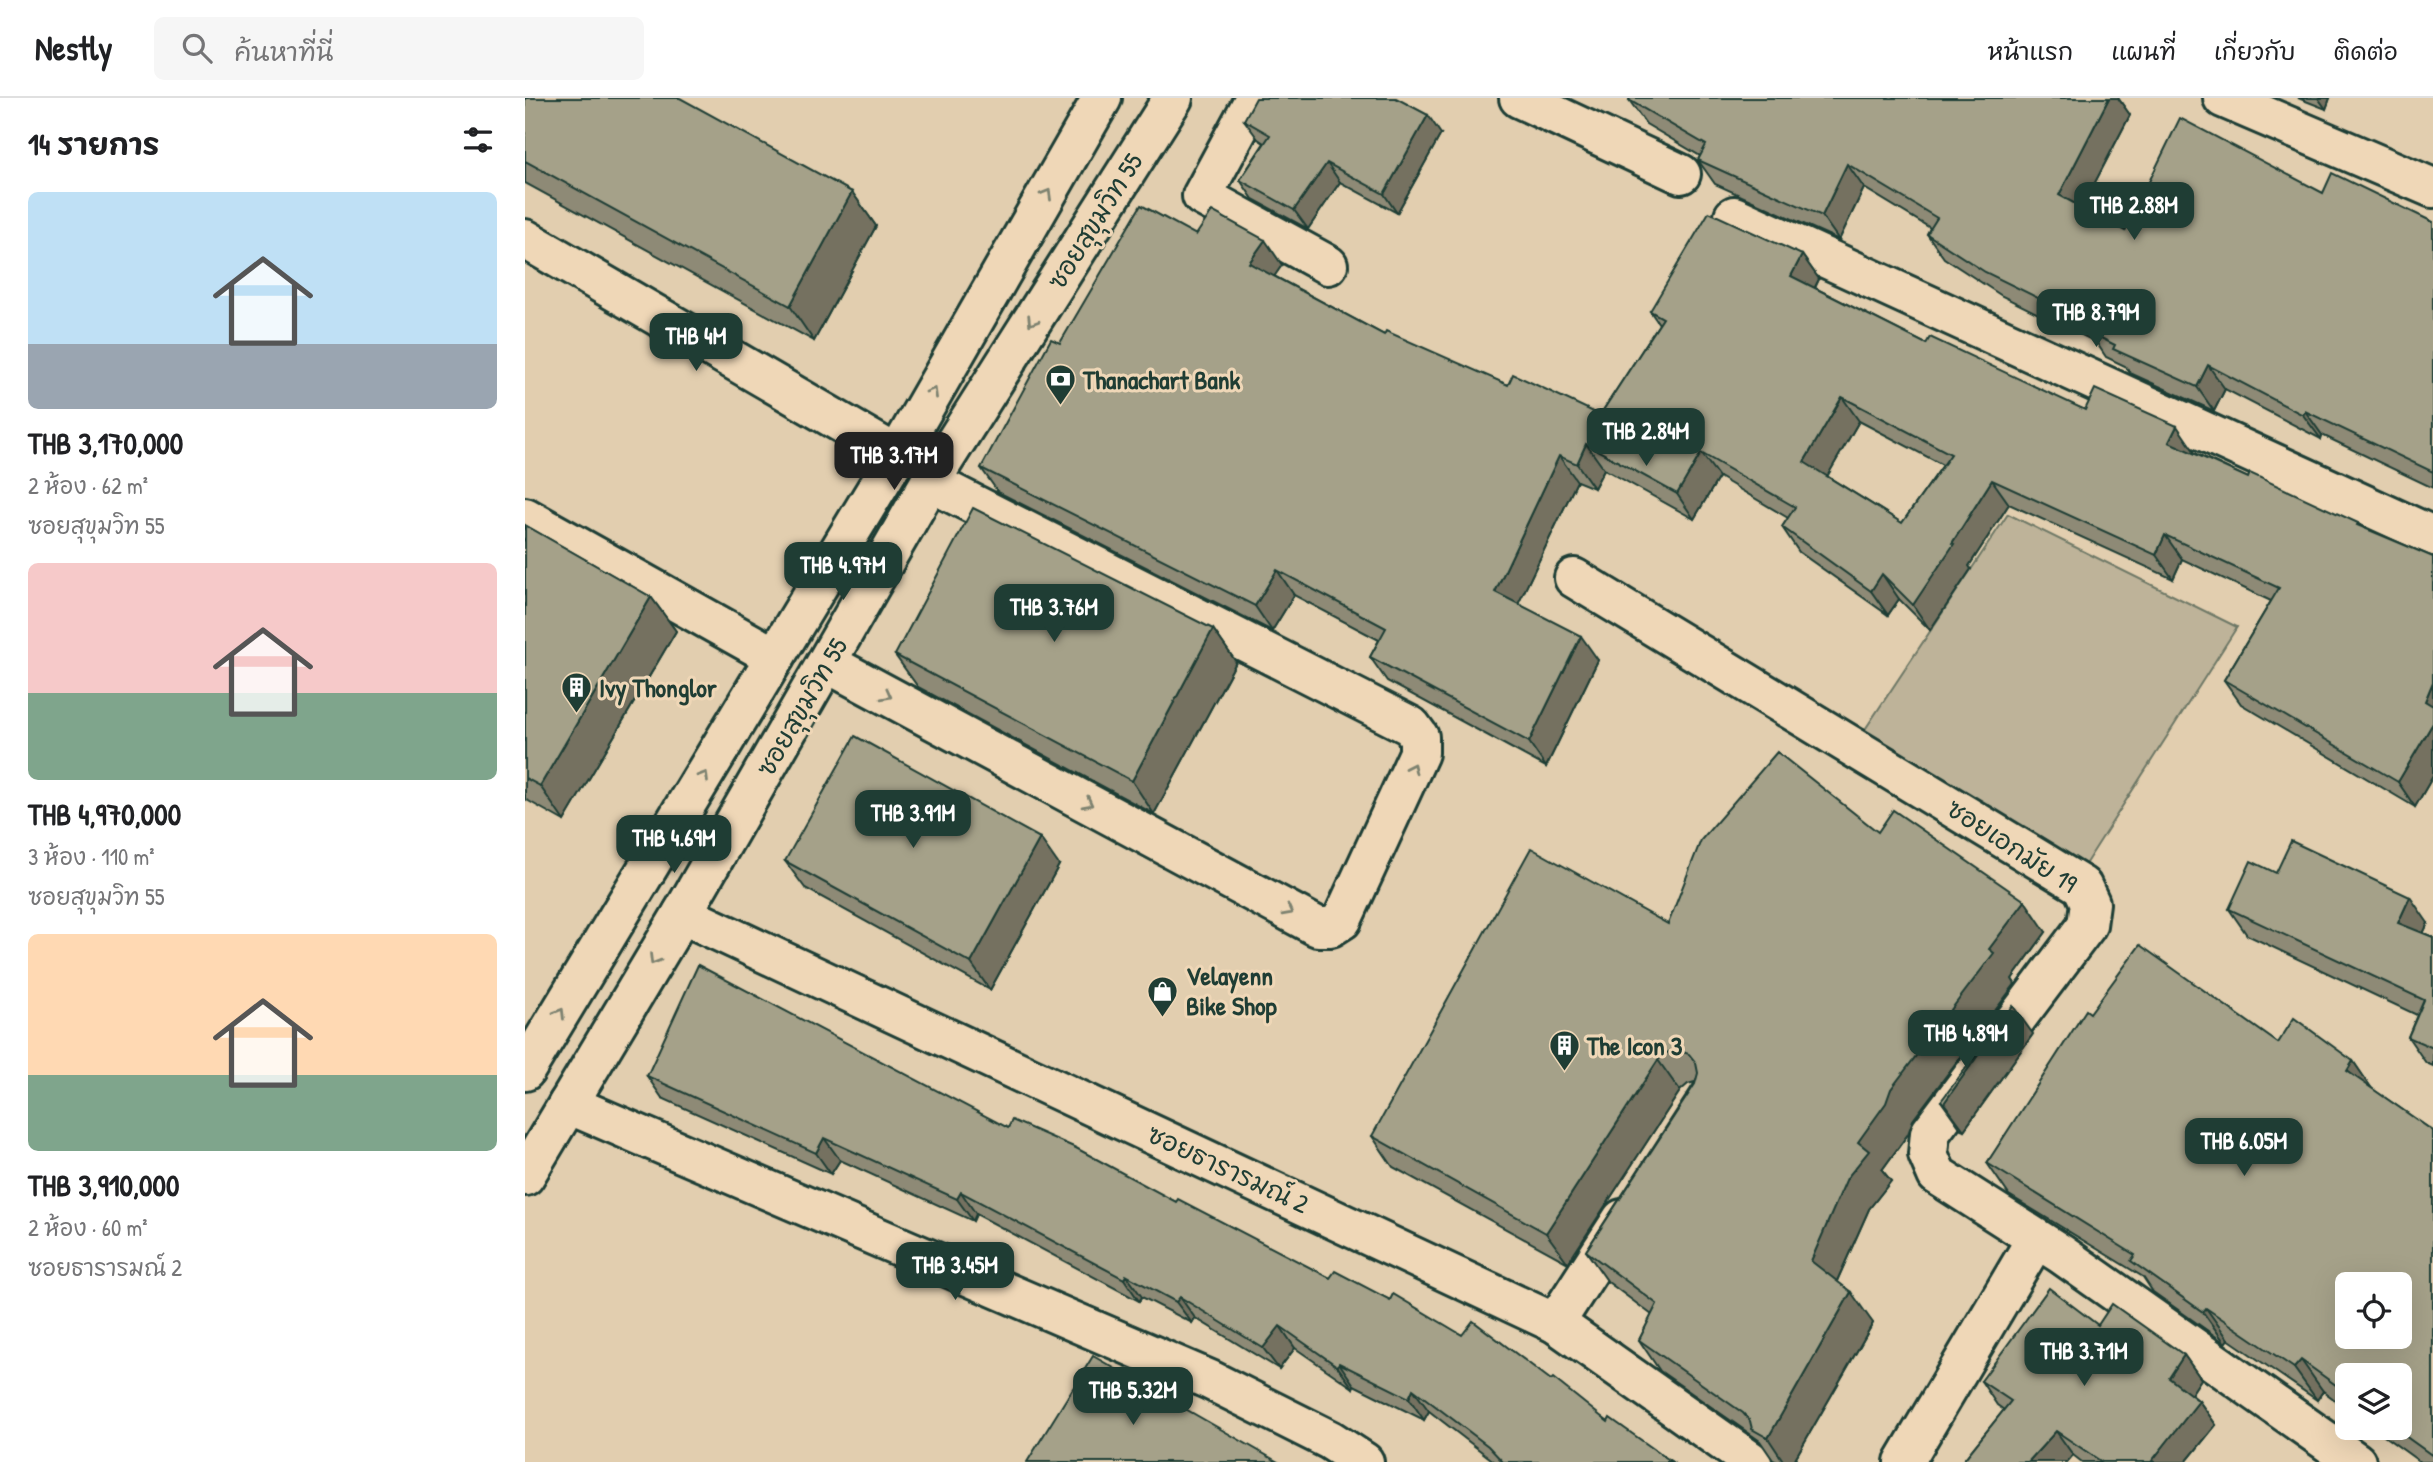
<!DOCTYPE html>
<html lang="th">
<head>
<meta charset="utf-8">
<style>
  :root { --surface:#fff; --page:#f6f6f6; --text:#202124; --muted:#757577; --line:#e0e0e0; --accent:#1f3d34 }
  body { margin:0; font-family:"Patrick Hand","Playpen Sans Thai",sans-serif; background:var(--page); color:var(--text); height:100vh; display:flex; flex-direction:column; font-size:26px; white-space:nowrap }
  * { box-sizing:border-box; margin:0 }
  p { font-size:23px; color:var(--muted) }
  .icon { flex:none; width:38px; height:38px; fill:none; stroke:currentColor; stroke-width:2; stroke-linecap:round; stroke-linejoin:round }
  .map { position:relative; flex:1; overflow:hidden }
  .drawer { display:flex; flex-direction:column; background:var(--surface); width:525px }
  .drawer>* { flex:none }
  .buttons { position:absolute; left:1810px; top:1174px; display:grid; gap:14px }
  .buttons a { display:grid; place-items:center; width:77px; height:77px; border-radius:10px; background:var(--surface); box-shadow:0 7px 28px #0002; font-size:35px }
  .price { position:absolute; translate:-50% -60px; padding:0 16px; border-radius:14px; background:var(--accent); color:#fff; font-size:23px; line-height:46px; filter:drop-shadow(0 2px 4px #0008) }
  .price::after { content:''; position:absolute; left:50%; top:42px; width:21px; height:16px; margin-left:-10px; background:inherit; clip-path:polygon(0 0,100% 0,50% 100%) }
  .price.active { background:#222; color:#fff }
  ul { padding:0; list-style:none }
  li { display:grid; align-content:center; gap:14px; height:371px; padding:0 28px }
  li span { display:grid; place-items:center; height:217px; border-radius:10px; color:#555 }
  li>.icon { margin-inline-start:auto }
  span .icon { width:126px; height:126px; fill:#fffc; stroke-width:1 }
  li b { font-size:30px }
  h2 { display:flex; justify-content:space-between; align-items:center; height:84px; padding:0 28px; font-size:30px }
  header { display:flex; align-items:center; gap:42px; box-sizing:border-box; height:98px; padding:0 35px; background:var(--surface); border-bottom:2px solid var(--line) }
  header strong { font-size:33px }
  nav { display:flex; gap:38px; margin-inline-start:auto; font-size:24px }
  .search { width:490px; height:63px; background:var(--page); display:flex; align-items:center; gap:18px; box-sizing:border-box; padding:0 24px; border-radius:10px; color:var(--muted); font-size:26px }
  main { display:flex; flex:1; min-height:0 }
  .map>svg:first-child { display:block }
  .green { fill:#beb399; stroke:#6e7866; stroke-width:2 }
  .lines { fill:none; stroke-linecap:round; stroke-linejoin:round }
  .minor-casing { stroke:#1f3d34; stroke-width:44 }
  .major-casing { stroke:#1f3d34; stroke-width:44 }
  .minor { stroke:#efd7b7; stroke-width:38 }
  .major { stroke:#efd7b7; stroke-width:38 }
  .wall { fill:#8e8a76; stroke:#1f3d34; stroke-width:2; fill-rule:evenodd }
  .shaded-wall { fill:#747160; stroke:#1f3d34; stroke-width:2 }
  .building { fill:#a5a189; stroke:#1f3d34; stroke-width:2; fill-rule:evenodd }
  .oneway { stroke:#7d826f }
  .labels { text-anchor:middle; stroke-width:6; stroke-linejoin:round; paint-order:stroke }
  .street-label { font-size:26px; fill:#1f3d34; stroke:#efd7b7 }
  .poi-label { font-size:26px; font-weight:bold; fill:#1f3d34; stroke:#efd7b7; text-anchor:start }
</style>
</head>
<body>
<header>
<strong>Nestly</strong>
<div class="search"><svg class="icon" aria-label="search" viewBox="0 0 24 24"><circle cx="10" cy="10" r="6"/><path d="M15 15l6 6"/></svg>ค้นหาที่นี่</div>
<nav><a>หน้าแรก</a><a>แผนที่</a><a>เกี่ยวกับ</a><a>ติดต่อ</a></nav>
</header>
<main>
<section class="drawer">
<h2>14 รายการ<svg class="icon" aria-label="filters" viewBox="0 0 24 24"><path d="M4 7h16M4 17h16"/><circle cx="9" cy="7" r="2"/><circle cx="15" cy="17" r="2"/></svg></h2>
<ul>
<li><span style="background:linear-gradient(#bfe0f5 70%,#9aa5b1 0)"><svg class="icon" aria-label="home" viewBox="0 0 24 24"><path d="M3 11l9-7 9 7M6 9v11h12V9"/></svg></span><div><b>THB 3,170,000</b><p>2 ห้อง · 62 m²</p><p>ซอยสุขุมวิท 55</p></div></li>
<li><span style="background:linear-gradient(#f6c9c9 60%,#7fa58c 0)"><svg class="icon" aria-label="home" viewBox="0 0 24 24"><path d="M3 11l9-7 9 7M6 9v11h12V9"/></svg></span><div><b>THB 4,970,000</b><p>3 ห้อง · 110 m²</p><p>ซอยสุขุมวิท 55</p></div></li>
<li><span style="background:linear-gradient(#ffd9b3 65%,#7fa58c 0)"><svg class="icon" aria-label="home" viewBox="0 0 24 24"><path d="M3 11l9-7 9 7M6 9v11h12V9"/></svg></span><div><b>THB 3,910,000</b><p>2 ห้อง · 60 m²</p><p>ซอยธารารมณ์ 2</p></div></li>
</ul>
</section>
<div class="map">
<svg width="1908" height="1364" viewBox="0 0 1908 1364">
  <rect width="100%" height="100%" fill="#e2ceaf"/>
  <filter id="ink" filterUnits="userSpaceOnUse"><feTurbulence type="fractalNoise" baseFrequency=".0143" numOctaves="2"/><feDisplacementMap in="SourceGraphic" scale="14" xChannelSelector="R" yChannelSelector="G"/><feConvolveMatrix kernelMatrix="1 2 1 2 8 2 1 2 1" color-interpolation-filters="sRGB"/></filter>
  <g filter="url(#ink)">
    <!-- green -->
    <polygon class="green" points="1483,416 1712,529 1552,779 1331,645"/>
    <g class="lines">
      <defs>
        <g id="minor">
          <polyline points="730,0 677,98 803,167"/>
          <polyline points="994,0 1156,76"/>
          <polyline points="1698,0 1908,90"/>
          <polyline points="1209,118 1908,438"/>
          <polyline points="0,141 372,357"/>
          <polyline points="0,419 250,559"/>
          <polyline points="1049,480 1557,788 1565,805 1562,827 1405,1035 1403,1056 1412,1077 1536,1156 1831,1364"/>
          <polyline points="302,565 793,829 806,829 817,822 894,655 894,639 886,628 405,384"/>
          <polyline points="157,816 1030,1225 1227,1364"/>
          <polyline points="43,1006 685,1282 805,1342 839,1364"/>
          <polyline points="1030,1225 1097,1121"/>
          <polyline points="1379,1364 1511,1141"/>
        </g>
        <g id="major">
          <polyline points="0,973 372,357 577,0"/>
          <polyline points="0,1078 157,816 405,384 648,0"/>
        </g>
      </defs>
      <!-- minor casing -->
      <use href="#minor" class="minor-casing"/>
      <!-- major casing -->
      <use href="#major" class="major-casing"/>
      <!-- minor -->
      <use href="#minor" class="minor"/>
      <!-- major -->
      <use href="#major" class="major"/>
    </g>
    <!-- wall -->
    <g class="wall">
      <polygon points="0,0 327,94 351,128 289,243 0,85"/>
      <polygon points="1105,0 1593,0 1605,17 1557,109 1600,133 1798,95 1908,124 1908,390 1797,337 1796,341 1700,291 1689,313 1605,275 1600,268 1581,259 1571,244 1477,198 1419,160 1402,136 1405,130 1339,90 1314,142 1190,86 1173,62 1175,58 1121,26 1104,2"/>
      <polygon points="1773,0 1805,0 1801,11"/>
      <polygon points="719,22 916,36 872,115 815,84 783,131 728,101 715,82 739,45 733,41"/>
      <path d="M671,137L757,167L749,178L859,237L983,287L1075,317L1134,226L1125,213L1277,157L1294,181L1290,190L1401,246L1560,312L1669,353L1668,354L1723,380L1908,459V678L1890,709L1716,606L1699,582L1746,503L1657,461L1648,481L1484,406L1444,468L1446,471L1405,532L1374,501L1363,517L1274,454L1257,429L1263,420L1194,379L1169,421L1079,371L1069,390L1052,383L993,506L1073,562L1021,669L862,583L845,559L854,542L769,497L747,533L473,394L456,370L535,245ZM1334,323L1418,367L1377,425L1302,378Z"/>
      <polygon points="0,427 126,499 151,533 39,723 0,701"/>
      <polygon points="688,531 711,564 629,716 393,589 370,557"/>
      <polygon points="1353,734 1521,834 1487,881 1490,886 1388,1022 1383,1036 1357,1072 1366,1083 1344,1111 1312,1183 1348,1225 1268,1364 1252,1364 1248,1362 1235,1343 1135,1273 1114,1242 1127,1217 1083,1184 1061,1153 1170,984 1163,986 1155,993 1043,1165 868,1069 847,1038 1143,826"/>
      <polygon points="260,763 534,767 465,892 280,790"/>
      <polygon points="1751,775 1903,825 1898,835 1908,839 1908,968 1901,965 1883,939 1892,917 1722,837 1704,811"/>
      <polygon points="1565,915 1753,945 1828,963 1846,990 1908,1033 1908,1364 1895,1364 1848,1330 1874,1330 1822,1278 1822,1311 1798,1293 1792,1302 1703,1241 1700,1245 1628,1194 1618,1179 1484,1097 1462,1065"/>
      <polygon points="1508,936 1439,1032 1436,1031 1416,1003"/>
      <polygon points="122,978 483,1030 651,1104 805,1180 865,1202 937,1237 1026,1282 1083,1324 1147,1364 970,1364 904,1313 899,1322 829,1287 828,1290 770,1250 754,1271 670,1220 667,1225 617,1199 614,1203 451,1116 448,1123 315,1062 306,1076 137,1000"/>
      <polygon points="1573,1227 1659,1257 1676,1281 1666,1296 1674,1303 1691,1327 1661,1364 1557,1364 1548,1357 1542,1364 1437,1364 1479,1312 1472,1307 1456,1283"/>
    </g>
    <!-- shaded-wall -->
    <g class="shaded-wall">
      <polygon points="1584,0 1593,0 1605,17 1551,121 1534,97"/>
      <polygon points="1793,0 1805,0 1801,11"/>
      <polygon points="903,17 916,36 872,115 859,96"/>
      <polygon points="802,65 815,84 783,131 769,112"/>
      <polygon points="1322,66 1339,90 1314,142 1297,118"/>
      <polygon points="327,94 351,128 289,243 265,208"/>
      <polygon points="740,142 757,167 742,189 724,165"/>
      <polygon points="1277,157 1294,181 1283,203 1266,178"/>
      <polygon points="1683,267 1700,291 1689,313 1672,289"/>
      <polygon points="1317,299 1334,323 1296,389 1279,364"/>
      <polygon points="1780,313 1797,337 1796,341 1778,317"/>
      <polygon points="1652,328 1669,353 1661,368 1644,344"/>
      <polygon points="1061,346 1079,371 1069,390 1052,366"/>
      <polygon points="1176,355 1194,379 1169,421 1152,396"/>
      <polygon points="1034,358 1052,383 987,519 970,494"/>
      <polygon points="1467,382 1484,406 1444,468 1446,471 1405,532 1388,507"/>
      <polygon points="1640,437 1657,461 1648,481 1631,457"/>
      <polygon points="752,472 769,497 747,533 730,508"/>
      <polygon points="1357,476 1374,501 1363,517 1346,493"/>
      <polygon points="126,499 151,533 39,723 15,688"/>
      <polygon points="688,531 711,564 629,716 607,683"/>
      <polygon points="1056,538 1073,562 1021,669 1004,644"/>
      <polygon points="1908,584 1908,614 1900,603"/>
      <polygon points="1908,625 1908,678 1890,709 1873,684"/>
      <polygon points="515,740 534,767 465,892 446,865"/>
      <polygon points="1885,799 1903,825 1891,851 1873,825"/>
      <polygon points="1500,803 1521,834 1487,881 1490,886 1388,1022 1383,1036 1357,1072 1366,1083 1344,1111 1307,1194 1286,1163 1333,1044 1366,991 1464,851"/>
      <polygon points="1488,908 1508,936 1439,1032 1419,1005"/>
      <polygon points="1133,962 1155,993 1043,1165 1021,1135"/>
      <polygon points="1828,963 1850,995 1822,973"/>
      <polygon points="299,1040 315,1062 306,1076 291,1055"/>
      <polygon points="436,1094 451,1116 448,1123 432,1101"/>
      <polygon points="601,1177 617,1199 614,1203 599,1181"/>
      <polygon points="1326,1194 1348,1225 1268,1364 1259,1364 1243,1340"/>
      <polygon points="655,1199 670,1220 667,1225 651,1204"/>
      <polygon points="1681,1210 1703,1241 1700,1245 1678,1214"/>
      <polygon points="755,1228 770,1250 754,1271 738,1250"/>
      <polygon points="1659,1257 1676,1281 1661,1304 1644,1280"/>
      <polygon points="1776,1262 1798,1293 1792,1302 1769,1270"/>
      <polygon points="814,1265 829,1287 828,1290 812,1268"/>
      <polygon points="888,1291 904,1313 899,1322 884,1300"/>
      <polygon points="1674,1303 1691,1327 1661,1364 1626,1364"/>
      <polygon points="1531,1333 1548,1357 1542,1364 1503,1364"/>
    </g>
    <!-- building -->
    <g class="building">
      <polygon points="0,0 155,0 327,94 265,208 0,63"/>
      <polygon points="731,0 871,0 903,17 859,96 802,65 769,112 715,82 745,37 719,22"/>
      <polygon points="1105,0 1584,0 1534,97 1600,133 1655,20 1798,95 1807,75 1908,124 1908,374 1780,313 1778,317 1683,267 1672,289 1588,251 1590,247 1564,234 1568,227 1460,174 1402,136 1412,120 1322,66 1297,118 1173,62 1181,47 1104,2"/>
      <path d="M616,107L671,137L687,113L740,142L724,165L859,237L861,233L983,287L988,276L1075,317L1138,220L1125,213L1184,114L1277,157L1266,178L1401,246L1405,239L1560,312L1570,291L1652,328L1644,344L1723,380L1725,375L1833,425L1832,427L1908,459V584L1900,603L1908,608V625L1873,684L1699,582L1754,490L1640,437L1631,457L1467,382L1427,445L1429,446L1388,507L1357,476L1346,493L1257,429L1270,409L1176,355L1152,396L1061,346L1052,366L1034,358L970,494L1056,538L1004,644L845,559L861,530L752,472L730,508L456,370L526,241L535,245ZM1317,299L1426,356L1377,425L1279,364Z"/>
      <polygon points="448,410 688,531 607,683 370,557"/>
      <polygon points="0,427 126,499 15,688 0,680"/>
      <polygon points="330,638 515,740 446,865 260,763"/>
      <polygon points="1252,654 1353,734 1368,712 1500,803 1464,851 1469,855 1366,991 1361,1005 1333,1044 1344,1053 1322,1080 1286,1163 1326,1194 1243,1340 1227,1331 1225,1323 1218,1315 1114,1242 1132,1206 1061,1153 1170,986 1173,975 1171,965 1164,956 1152,952 1141,955 1133,962 1021,1135 847,1038 1006,750 1143,826 1176,742"/>
      <polygon points="1766,743 1885,799 1873,825 1908,839 1908,950 1883,939 1899,902 1704,811 1726,763 1751,775"/>
      <path d="M1615,847L1753,945L1769,920L1828,963L1822,973L1908,1033V1358L1869,1330H1874V1278H1822V1295L1776,1262L1769,1270L1681,1210L1678,1214L1606,1163L1610,1157L1462,1065L1561,912L1565,915ZM1822,1186H1874V1239H1822Z"/>
      <polygon points="173,867 483,1030 487,1022 551,1050 651,1104 653,1101 805,1180 810,1173 865,1202 868,1196 937,1237 948,1223 1026,1282 1028,1280 1083,1324 1085,1320 1147,1364 978,1364 963,1348 888,1291 884,1300 814,1265 812,1268 755,1228 738,1250 655,1199 651,1204 601,1177 599,1181 436,1094 432,1101 299,1040 291,1055 122,978"/>
      <polygon points="1488,908 1419,1005 1416,1003"/>
      <polygon points="1524,1190 1573,1227 1587,1206 1659,1257 1644,1280 1674,1303 1626,1364 1577,1364 1531,1333 1503,1364 1437,1364 1486,1303 1456,1283"/>
      <polygon points="568,1258 753,1364 502,1364"/>
    </g>
    <!-- one-way arrows -->
    <defs><path id="oneway-chevron" d="M-2-3.5L2.5 0L-2 3.5" fill="none" stroke-width="1.6" stroke-linecap="round" stroke-linejoin="round" transform="scale(1.75)"/></defs>
    <g class="oneway">
      <use href="#oneway-chevron" transform="translate(522 96) rotate(-60)"/>
      <use href="#oneway-chevron" transform="translate(507 223) rotate(122)"/>
      <use href="#oneway-chevron" transform="translate(408 294) rotate(-60)"/>
      <use href="#oneway-chevron" transform="translate(362 597) rotate(28)"/>
      <use href="#oneway-chevron" transform="translate(887 670) rotate(-65)"/>
      <use href="#oneway-chevron" transform="translate(179 678) rotate(-59)"/>
      <use href="#oneway-chevron" transform="translate(563 705) rotate(28)"/>
      <use href="#oneway-chevron" transform="translate(763 813) rotate(28)"/>
      <use href="#oneway-chevron" transform="translate(129 862) rotate(121)"/>
      <use href="#oneway-chevron" transform="translate(35 915) rotate(-59)"/>
    </g>
  </g>
  <!-- icons -->
  <defs>
    <symbol id="bank-pin" viewBox="-11 -11 22 30"><path d="M0 17L-7.5 6A9.5 9.5 0 1 1 7.5 6Z" fill="#1f3d34" stroke="#efd7b7"/><path d="M-6-4H6V4H-6ZM0-2.3a2.3 2.3 0 1 0 0 4.6a2.3 2.3 0 1 0 0-4.6Z" fill="#fff"/></symbol>
    <symbol id="building-pin" viewBox="-11 -11 22 30"><path d="M0 17L-7.5 6A9.5 9.5 0 1 1 7.5 6Z" fill="#1f3d34" stroke="#efd7b7"/><path d="M-4-6H4V6H1V3H-1V6H-4ZM-2.5-4.3h1.7v1.8h-1.7ZM.8-4.3h1.7v1.8H.8ZM-2.5-1h1.7V.8h-1.7ZM.8-1h1.7V.8H.8Z" fill="#fff"/></symbol>
    <symbol id="shop-pin" viewBox="-11 -11 22 30"><path d="M0 17L-7.5 6A9.5 9.5 0 1 1 7.5 6Z" fill="#1f3d34" stroke="#efd7b7"/><path d="M-5-2.5h2.3a2.7 3.5 0 0 1 5.4 0H5L5.5 6h-11ZM-1.5-2.5h3a1.5 2.3 0 0 0-3 0Z" fill="#fff"/></symbol>
  </defs>
  <g fill-rule="evenodd">
    <use href="#bank-pin" x="518" y="264" width="35" height="47"/>
    <use href="#building-pin" x="34" y="572" width="35" height="47"/>
    <use href="#shop-pin" x="620" y="876" width="35" height="47"/>
    <use href="#building-pin" x="1022" y="930" width="35" height="47"/>
  </g>
  <g class="labels">
    <!-- street labels -->
    <g class="street-label">
      <text transform="translate(570 123) rotate(-58)" y="9">ซอยสุขุมวิท 55</text>
      <text transform="translate(277 609) rotate(-60)" y="9">ซอยสุขุมวิท 55</text>
      <text transform="translate(1487 748) rotate(33)" y="9">ซอยเอกมัย 19</text>
      <text transform="translate(703 1071) rotate(25)" y="9">ซอยธารารมณ์ 2</text>
    </g>
    <!-- poi labels -->
    <g class="poi-label">
      <text x="558" y="291">Thanachart Bank</text>
      <text x="74" y="599">Ivy Thonglor</text>
      <text x="661" y="887">Velayenn<tspan x="661" dy="30">Bike Shop</tspan></text>
      <text x="1062" y="957">The Icon 3</text>
    </g>
  </g>
</svg>
<div class="buttons">
<a><svg class="icon" aria-label="locate" viewBox="0 0 24 24"><circle cx="12" cy="12" r="6"/><path d="M12 2v4M12 18v4M2 12h4M18 12h4"/></svg></a>
<a><svg class="icon" aria-label="layers" viewBox="0 0 24 24"><path d="M12 4l9 5-9 5-9-5zM3 14l9 5 9-5"/></svg></a>
</div>
<b class="price" style="left:1609px;top:144px">THB 2.88M</b>
<b class="price" style="left:1571px;top:251px">THB 8.79M</b>
<b class="price" style="left:171px;top:275px">THB 4M</b>
<b class="price" style="left:1121px;top:370px">THB 2.84M</b>
<b class="price active" style="left:369px;top:394px">THB 3.17M</b>
<b class="price" style="left:318px;top:504px">THB 4.97M</b>
<b class="price" style="left:529px;top:546px">THB 3.76M</b>
<b class="price" style="left:388px;top:752px">THB 3.91M</b>
<b class="price" style="left:149px;top:777px">THB 4.69M</b>
<b class="price" style="left:1441px;top:972px">THB 4.89M</b>
<b class="price" style="left:1719px;top:1080px">THB 6.05M</b>
<b class="price" style="left:430px;top:1204px">THB 3.45M</b>
<b class="price" style="left:1559px;top:1290px">THB 3.71M</b>
<b class="price" style="left:608px;top:1329px">THB 5.32M</b>
</div>
</main>
</body>
</html>
